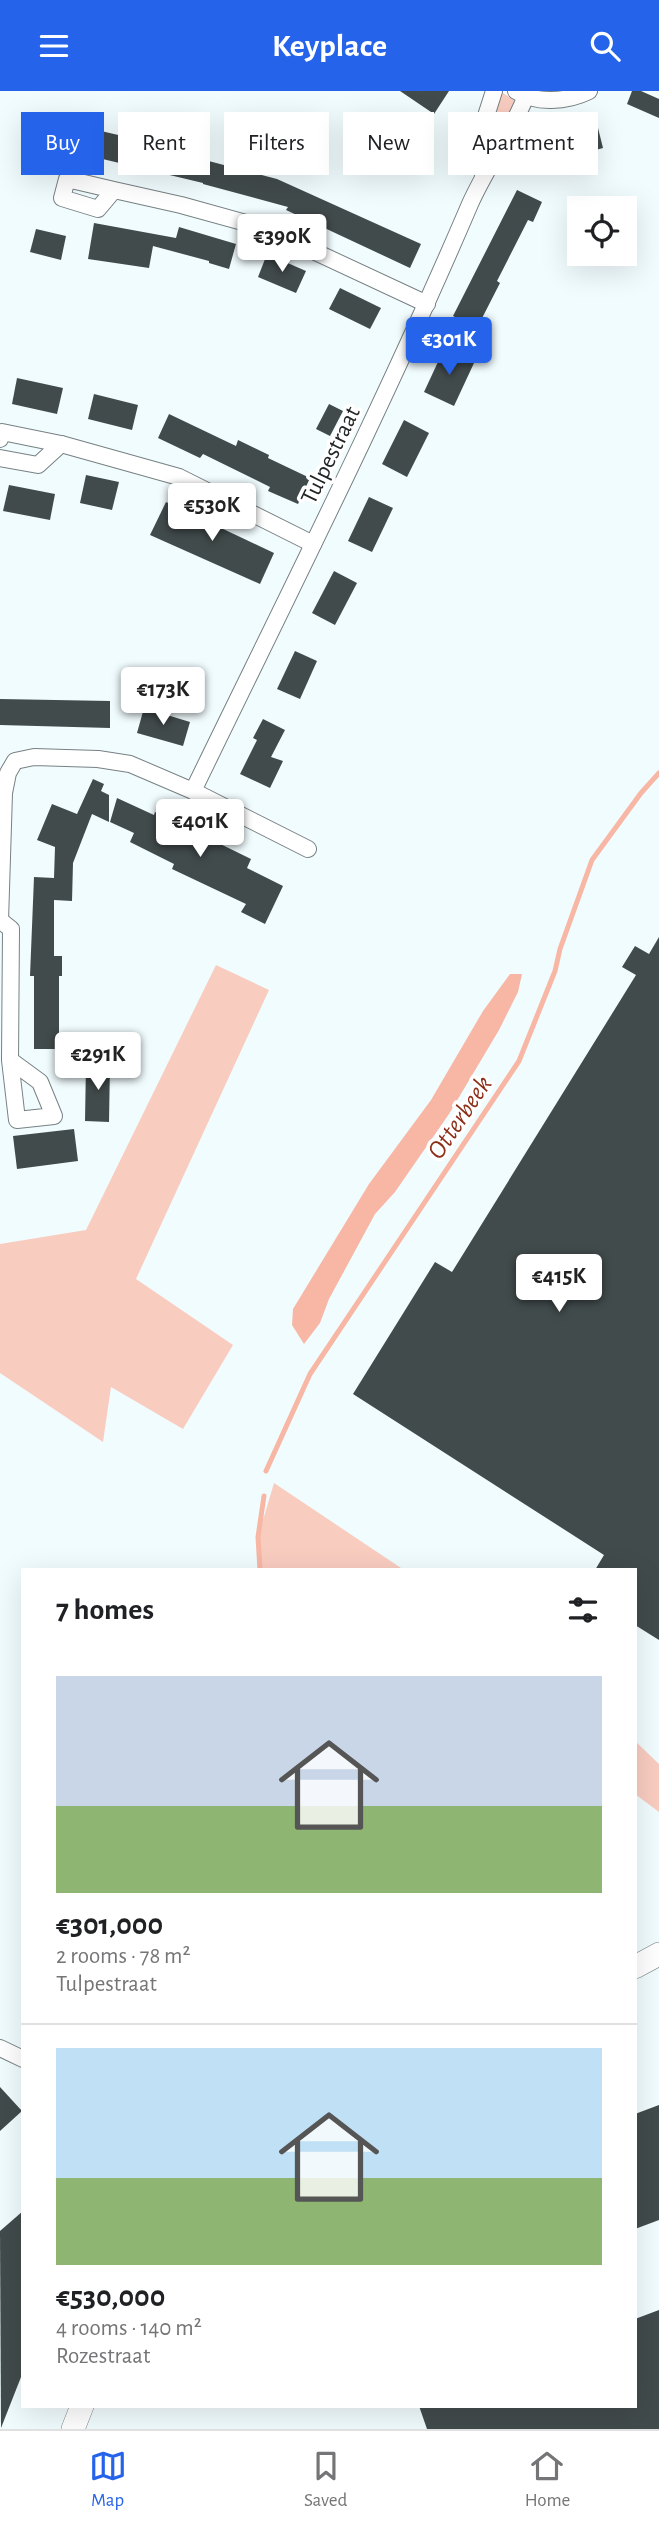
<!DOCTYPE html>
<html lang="en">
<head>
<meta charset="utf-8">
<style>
  :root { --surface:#fff; --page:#f6f6f6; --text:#202124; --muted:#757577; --line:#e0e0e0; --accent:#2563eb }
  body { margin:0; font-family:"Alegreya Sans",sans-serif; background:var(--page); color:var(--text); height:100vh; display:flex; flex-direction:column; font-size:26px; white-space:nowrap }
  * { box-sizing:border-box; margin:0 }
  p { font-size:23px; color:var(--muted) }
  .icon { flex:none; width:38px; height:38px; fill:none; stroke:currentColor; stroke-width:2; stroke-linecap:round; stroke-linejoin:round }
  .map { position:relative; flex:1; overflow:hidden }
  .details { position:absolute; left:21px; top:1477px; width:616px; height:840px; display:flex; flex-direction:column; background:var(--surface); border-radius:0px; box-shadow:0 7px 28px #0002 }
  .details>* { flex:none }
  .banner { position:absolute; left:21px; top:21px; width:618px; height:63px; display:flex; gap:14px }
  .buttons { position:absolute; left:567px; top:105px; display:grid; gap:14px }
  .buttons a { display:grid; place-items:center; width:70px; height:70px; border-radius:0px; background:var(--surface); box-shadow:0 7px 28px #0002; font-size:35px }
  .price { position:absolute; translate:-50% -60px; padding:0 16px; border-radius:7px; background:#fff; color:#222; font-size:23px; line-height:46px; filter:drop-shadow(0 2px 4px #0008) }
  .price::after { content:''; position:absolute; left:50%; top:42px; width:21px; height:16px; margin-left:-10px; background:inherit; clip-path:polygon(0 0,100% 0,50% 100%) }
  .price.selected { background:var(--accent); color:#fff }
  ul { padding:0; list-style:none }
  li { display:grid; align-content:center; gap:14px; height:371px; padding:0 35px }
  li+li { border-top:2px solid var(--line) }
  li span { display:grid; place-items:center; height:217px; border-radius:0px; color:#555 }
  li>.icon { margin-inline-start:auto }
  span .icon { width:126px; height:126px; fill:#fffc; stroke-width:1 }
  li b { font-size:30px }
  h2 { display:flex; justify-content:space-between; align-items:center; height:84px; padding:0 35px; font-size:30px }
  .pill { padding:0 24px; border-radius:0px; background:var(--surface); box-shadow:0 7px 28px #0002; font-size:24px; line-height:63px }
  .pill.selected { background:var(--accent); color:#fff }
  header { display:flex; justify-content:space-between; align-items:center; height:91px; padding:0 35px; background:var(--accent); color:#fff; font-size:32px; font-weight:700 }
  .tabs { display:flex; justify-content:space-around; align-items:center; height:98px; border-top:2px solid var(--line); background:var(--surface); font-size:19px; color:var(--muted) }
  .tabs a { display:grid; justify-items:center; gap:4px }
  .tabs .selected { color:var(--accent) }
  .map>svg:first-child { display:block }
  .green { fill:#f9ccc0 }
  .water { fill:#f8b6a5 }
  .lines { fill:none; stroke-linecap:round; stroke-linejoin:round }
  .stream { stroke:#f8b6a5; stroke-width:5 }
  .building { fill:#424b4c }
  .street-casing { stroke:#778183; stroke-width:18 }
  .secondary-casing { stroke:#778183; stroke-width:24 }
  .street { stroke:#fff; stroke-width:16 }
  .secondary { stroke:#fff; stroke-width:23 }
  .labels { text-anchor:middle; stroke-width:7; stroke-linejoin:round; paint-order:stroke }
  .street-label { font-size:24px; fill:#222627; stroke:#fff }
  .water-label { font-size:26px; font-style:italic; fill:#8c2f18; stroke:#fff }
</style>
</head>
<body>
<header><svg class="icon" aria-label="menu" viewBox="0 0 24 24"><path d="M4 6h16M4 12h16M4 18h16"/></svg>Keyplace<svg class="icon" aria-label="search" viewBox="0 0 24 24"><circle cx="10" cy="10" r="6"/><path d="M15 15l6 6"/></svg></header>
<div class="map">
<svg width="659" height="2338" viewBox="0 0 659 2338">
  <rect width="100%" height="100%" fill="#f1fcfe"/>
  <!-- green -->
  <g class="green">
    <polygon points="503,2 514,9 515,14 491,58 488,59 484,55 500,4"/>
    <polygon points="216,874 269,899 136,1188 233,1254 183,1338 111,1296 103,1351 0,1282 0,1153 86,1139"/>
    <polygon points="274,1392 404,1479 261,1479 258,1446"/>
    <polygon points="635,1650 659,1673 659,1721 635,1703"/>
  </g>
  <!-- water -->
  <polygon class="water" points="510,883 522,883 518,901 499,939 449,1023 395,1101 375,1123 329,1208 320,1232 304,1253 292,1234 293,1218 369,1093 431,1009 483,920"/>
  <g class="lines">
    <!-- stream -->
    <g class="stream">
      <polyline points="266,1380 310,1283 519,970 555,880 560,858 592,769 641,702 659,682"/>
      <polyline points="260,1479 258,1446 264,1405"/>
    </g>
  </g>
  <!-- building -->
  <g class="building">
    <polygon points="400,0 449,0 434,23"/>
    <polygon points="632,0 641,0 659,8 659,27 627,13"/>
    <polygon points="594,21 603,57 555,70 546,33"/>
    <polygon points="71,33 187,60 186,64 277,88 421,153 410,177 286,119 288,116 203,93 203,92 65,59"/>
    <polygon points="517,99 542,111 533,131 528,129 497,190 500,192 477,237 453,225"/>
    <polygon points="94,132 176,147 179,136 236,153 229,178 209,172 209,170 153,155 149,177 88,168"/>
    <polygon points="36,138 66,145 61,169 30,161"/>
    <polygon points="267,163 306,180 296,202 258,186"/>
    <polygon points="340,197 381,217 370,238 329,218"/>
    <polygon points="444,258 474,272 454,315 424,301"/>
    <polygon points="17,287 63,297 57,323 12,313"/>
    <polygon points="94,303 138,314 132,339 88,328"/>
    <polygon points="329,313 343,320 330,345 316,338"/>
    <polygon points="169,323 236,355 238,349 269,364 268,367 310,387 298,413 268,400 270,396 203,363 200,367 158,347"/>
    <polygon points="404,329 429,342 407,386 382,373"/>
    <polygon points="86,384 119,391 112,419 80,412"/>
    <polygon points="9,394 55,403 50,429 3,420"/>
    <polygon points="369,406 393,417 372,461 348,450"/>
    <polygon points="166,411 274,462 260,493 150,444"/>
    <polygon points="334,480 357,492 335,534 312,522"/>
    <polygon points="295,560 317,570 300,608 277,598"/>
    <polygon points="0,608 110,610 110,637 0,634"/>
    <polygon points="144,617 190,631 183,655 137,642"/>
    <polygon points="263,628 285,639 271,666 283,670 270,697 240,683 257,649 253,647"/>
    <polygon points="93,688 104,693 101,700 109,704 109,731 92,723 73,772 72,810 54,809 54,865 62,865 62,885 59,885 59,958 34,958 34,885 30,885 34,786 54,787 55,756 37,749 52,713 77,723"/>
    <polygon points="117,707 154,724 155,721 251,768 247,777 283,795 265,833 241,821 246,813 172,778 174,773 130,751 134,742 110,731"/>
    <polygon points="659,846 659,1549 635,1534 635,1479 595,1479 604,1464 353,1303 435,1171 452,1181 636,884 622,876 635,855 649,863"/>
    <polygon points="86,972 110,972 109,1031 85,1030"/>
    <polygon points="74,1038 78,1070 17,1078 13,1045"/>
    <polygon points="0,1996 22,2020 0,2040"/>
    <polygon points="659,2014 659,2129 635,2138 635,2023"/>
    <polygon points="23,2120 23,2281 1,2337 0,2140"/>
    <polygon points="659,2219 659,2338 427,2338 419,2315 635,2315 635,2228"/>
  </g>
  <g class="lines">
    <defs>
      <g id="street">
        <path d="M516,0C536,13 567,11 589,0"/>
        <polyline points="483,83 477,53 494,0"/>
        <polyline points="114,99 67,88 62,107 98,118 114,99 181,114 264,137 427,213"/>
        <polyline points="0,348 2,341 61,353 179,386 313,453"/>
        <polyline points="0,367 38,374 61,353"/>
        <path d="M193,700C287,506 385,312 470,113C487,75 513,40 528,0"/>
        <polyline points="0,830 4,702 8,682 15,670 34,666 98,668 130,673 193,700 308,758"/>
        <polyline points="1,830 11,838 10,969 17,1029 54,1025 40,991 10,969"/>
        <polyline points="0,1957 23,1968"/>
      </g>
      <g id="secondary">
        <polyline points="635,1876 659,1863"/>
        <polyline points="73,2338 82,2315"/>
      </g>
    </defs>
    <!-- street casing -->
    <use href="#street" class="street-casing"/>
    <!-- secondary casing -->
    <use href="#secondary" class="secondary-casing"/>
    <!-- street -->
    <use href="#street" class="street"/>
    <!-- secondary -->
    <use href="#secondary" class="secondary"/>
  </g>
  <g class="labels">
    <!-- street labels -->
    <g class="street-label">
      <text transform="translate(330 364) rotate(-64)" y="8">Tulpestraat</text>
    </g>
    <!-- water labels -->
    <g class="water-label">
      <text transform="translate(459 1026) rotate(-56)" y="9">Otterbeek</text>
    </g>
  </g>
</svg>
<div class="buttons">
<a><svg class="icon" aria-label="locate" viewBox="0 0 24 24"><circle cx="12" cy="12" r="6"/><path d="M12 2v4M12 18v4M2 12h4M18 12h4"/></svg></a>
</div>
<b class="price" style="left:282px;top:183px">€390K</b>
<b class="price selected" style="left:449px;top:286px">€301K</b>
<b class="price" style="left:212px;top:452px">€530K</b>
<b class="price" style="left:163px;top:636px">€173K</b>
<b class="price" style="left:200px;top:768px">€401K</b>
<b class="price" style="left:98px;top:1001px">€291K</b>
<b class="price" style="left:559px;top:1223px">€415K</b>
<div class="banner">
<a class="pill selected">Buy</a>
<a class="pill">Rent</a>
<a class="pill">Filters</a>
<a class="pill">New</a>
<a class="pill">Apartment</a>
</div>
<section class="details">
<h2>7 homes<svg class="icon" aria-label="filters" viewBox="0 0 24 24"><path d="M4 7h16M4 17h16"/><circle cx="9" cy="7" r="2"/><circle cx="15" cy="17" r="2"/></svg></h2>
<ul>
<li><span style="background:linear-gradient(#c9d6e8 60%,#8fb573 0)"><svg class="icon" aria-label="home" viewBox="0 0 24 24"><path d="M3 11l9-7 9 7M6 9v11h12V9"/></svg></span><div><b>€301,000</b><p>2 rooms · 78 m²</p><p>Tulpestraat</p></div></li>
<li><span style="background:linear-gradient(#bfe0f5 60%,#8fb573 0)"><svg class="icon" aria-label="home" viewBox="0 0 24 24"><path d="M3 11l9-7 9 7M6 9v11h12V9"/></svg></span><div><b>€530,000</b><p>4 rooms · 140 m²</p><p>Rozestraat</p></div></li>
</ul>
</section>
</div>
<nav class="tabs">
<a class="selected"><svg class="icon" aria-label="map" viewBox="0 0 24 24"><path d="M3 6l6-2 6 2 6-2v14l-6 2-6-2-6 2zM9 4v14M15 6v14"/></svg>Map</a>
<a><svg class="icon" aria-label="saved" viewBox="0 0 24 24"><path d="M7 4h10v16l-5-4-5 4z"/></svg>Saved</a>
<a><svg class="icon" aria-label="home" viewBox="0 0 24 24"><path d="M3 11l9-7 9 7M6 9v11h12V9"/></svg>Home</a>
</nav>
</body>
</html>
